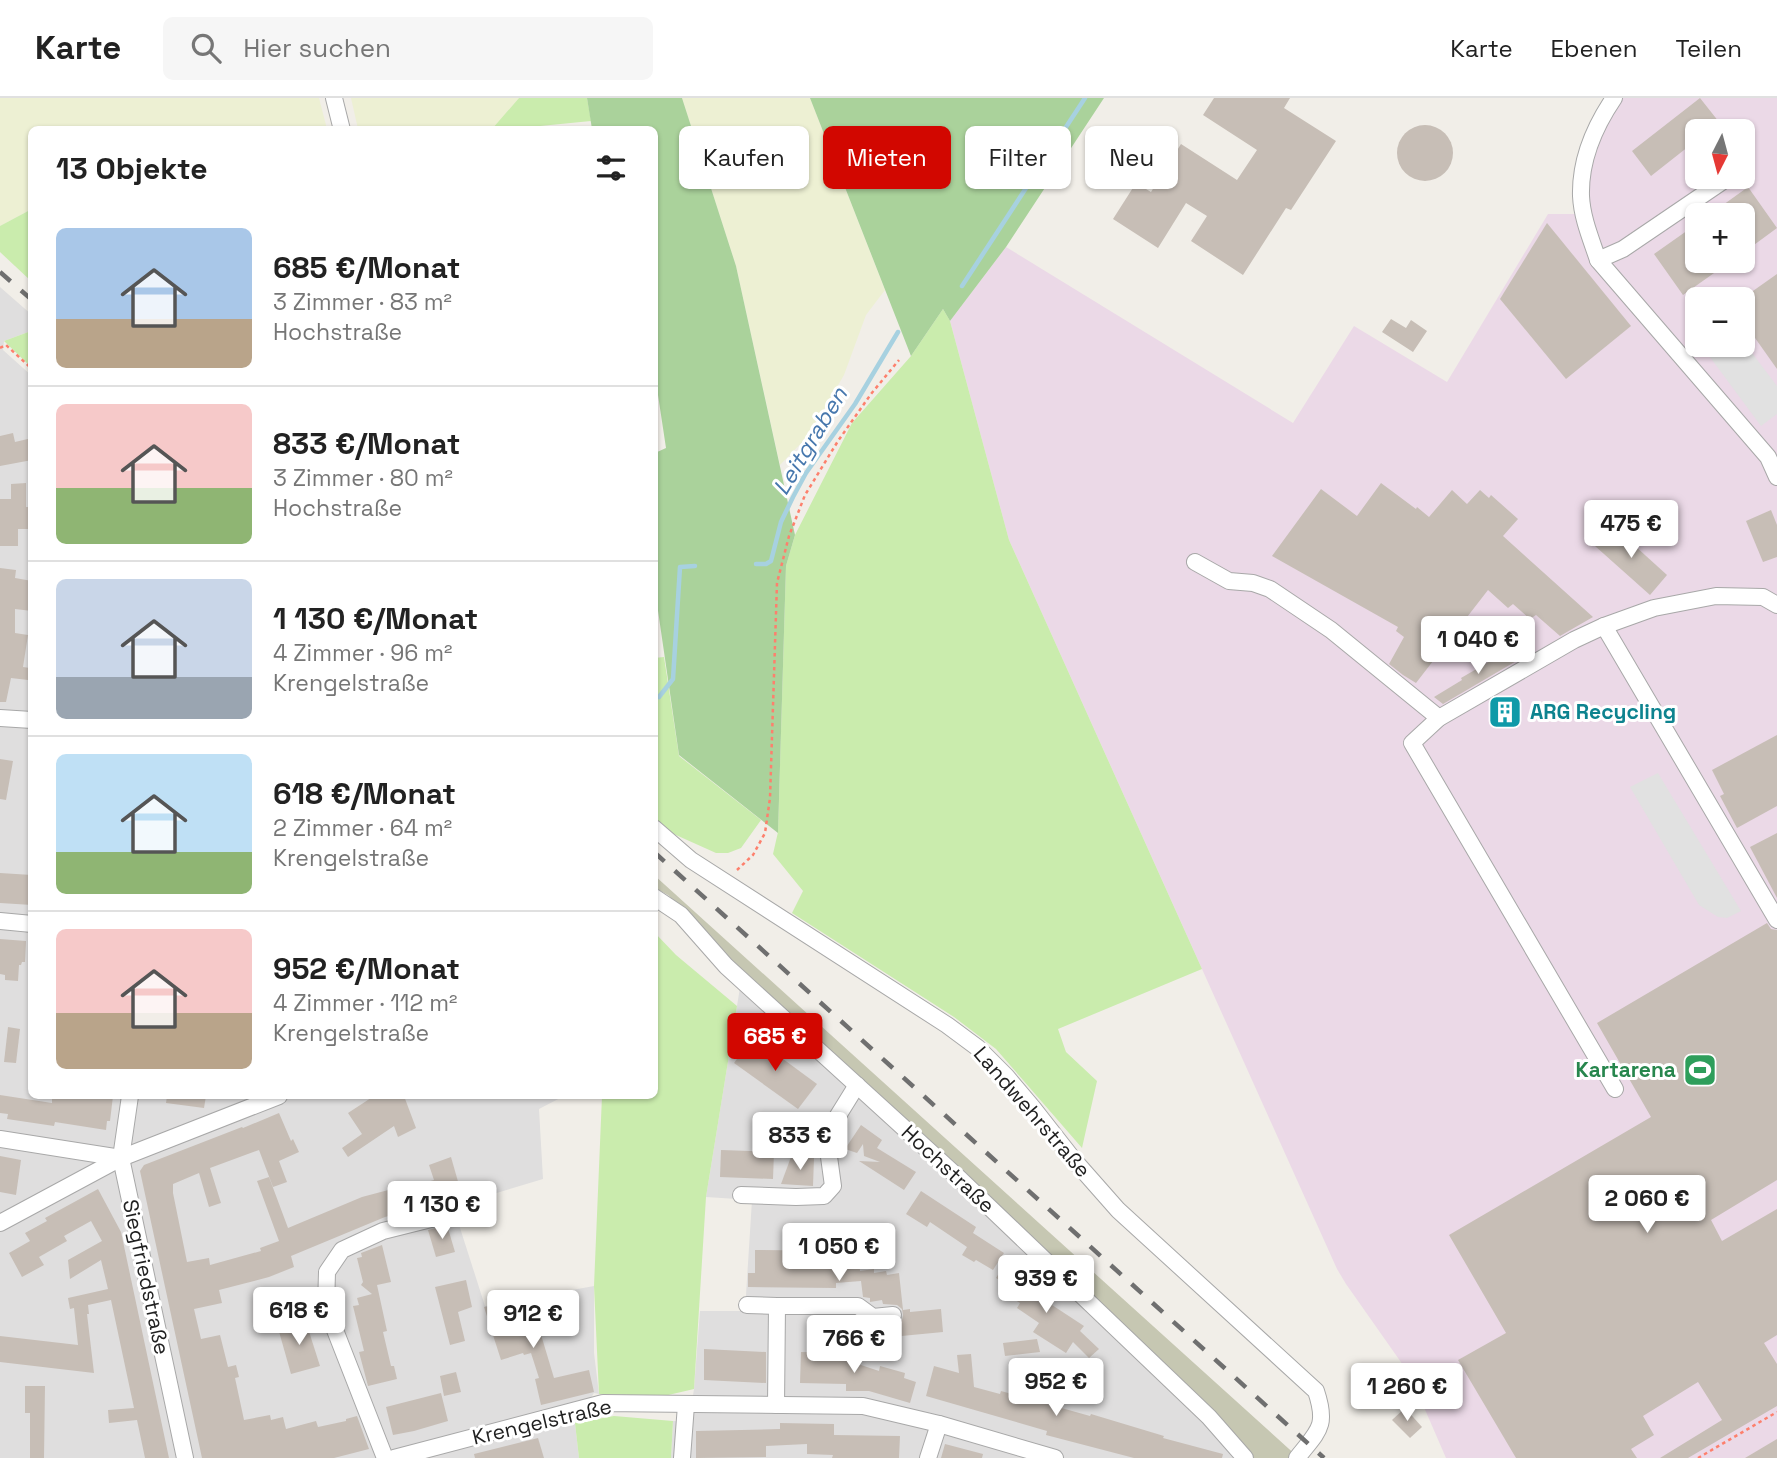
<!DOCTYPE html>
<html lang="de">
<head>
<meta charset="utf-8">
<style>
  :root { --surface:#fff; --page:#f6f6f6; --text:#222; --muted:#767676; --line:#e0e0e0; --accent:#d20700 }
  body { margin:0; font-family:"Space Grotesk",sans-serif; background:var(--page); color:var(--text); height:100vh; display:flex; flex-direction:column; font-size:26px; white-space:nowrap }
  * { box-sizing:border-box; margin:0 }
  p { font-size:23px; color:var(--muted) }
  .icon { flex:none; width:38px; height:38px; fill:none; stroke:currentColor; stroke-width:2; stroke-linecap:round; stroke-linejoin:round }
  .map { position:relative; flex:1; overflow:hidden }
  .details { position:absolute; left:28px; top:28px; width:630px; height:973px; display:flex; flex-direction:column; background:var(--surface); border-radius:10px; box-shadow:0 2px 5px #0004 }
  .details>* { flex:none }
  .hud { position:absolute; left:679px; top:28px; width:665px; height:63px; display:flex; gap:14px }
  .needle { width:46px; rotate:186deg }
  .buttons { position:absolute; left:1685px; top:21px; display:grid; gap:14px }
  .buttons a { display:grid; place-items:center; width:70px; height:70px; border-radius:10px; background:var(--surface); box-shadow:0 2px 5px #0004; font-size:35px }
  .price { position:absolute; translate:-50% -60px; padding:0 16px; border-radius:7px; background:#fff; color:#222; font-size:23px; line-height:46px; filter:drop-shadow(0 2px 4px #0008) }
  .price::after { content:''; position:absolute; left:50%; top:42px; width:21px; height:16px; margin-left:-10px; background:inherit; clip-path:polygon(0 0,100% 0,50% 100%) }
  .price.current { background:var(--accent); color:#fff }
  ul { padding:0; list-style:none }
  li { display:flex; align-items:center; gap:21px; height:175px; padding:0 28px }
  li+li { border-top:2px solid var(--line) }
  li span { display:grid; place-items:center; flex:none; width:196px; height:140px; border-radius:10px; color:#555 }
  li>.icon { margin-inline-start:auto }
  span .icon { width:84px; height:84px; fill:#fffc; stroke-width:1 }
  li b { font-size:30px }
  h2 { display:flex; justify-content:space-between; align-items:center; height:84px; padding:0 28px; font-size:30px }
  .chip { padding:0 24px; border-radius:10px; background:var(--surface); box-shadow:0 2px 5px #0004; font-size:24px; line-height:63px }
  .chip.current { background:var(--accent); color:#fff }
  header { display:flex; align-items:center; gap:42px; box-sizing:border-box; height:98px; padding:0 35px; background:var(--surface); border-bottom:2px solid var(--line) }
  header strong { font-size:33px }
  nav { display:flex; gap:38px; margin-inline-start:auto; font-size:24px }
  .search { width:490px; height:63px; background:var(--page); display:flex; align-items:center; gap:18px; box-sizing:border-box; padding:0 24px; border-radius:10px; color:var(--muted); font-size:26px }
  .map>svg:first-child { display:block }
  .residential { fill:#dfdede }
  .industrial { fill:#ebd9e7; fill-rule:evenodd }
  .construction { fill:#c6c7b2 }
  .farmland { fill:#edf0d3 }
  .grass { fill:#caecad }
  .forest { fill:#aad29b }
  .parking { fill:#e1e1e1 }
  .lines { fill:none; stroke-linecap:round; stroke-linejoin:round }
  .stream { stroke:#a7d1e0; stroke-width:4.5 }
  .building { fill:#c7beb6 }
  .minor-casing { stroke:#a8a8a8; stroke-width:18 }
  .path { stroke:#fd806d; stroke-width:2.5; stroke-dasharray:3.5 3.5; stroke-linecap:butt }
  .minor { stroke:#fff; stroke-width:16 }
  .rail { stroke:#6f6f6f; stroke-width:4.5; stroke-dasharray:14 14; stroke-linecap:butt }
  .labels { text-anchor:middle; stroke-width:6; stroke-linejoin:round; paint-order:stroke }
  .culture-label { font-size:21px; font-weight:bold; fill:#0d838f; stroke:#fff; text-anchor:start }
  .leisure-label { font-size:21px; font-weight:bold; fill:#27864d; stroke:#fff; text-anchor:end }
  .street-label { font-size:21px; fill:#212121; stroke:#fff }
  .water-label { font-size:23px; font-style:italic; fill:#4677ad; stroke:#fff }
</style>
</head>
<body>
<header>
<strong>Karte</strong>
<div class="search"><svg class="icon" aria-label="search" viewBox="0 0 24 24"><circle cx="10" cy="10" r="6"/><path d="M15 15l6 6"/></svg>Hier suchen</div>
<nav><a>Karte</a><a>Ebenen</a><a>Teilen</a></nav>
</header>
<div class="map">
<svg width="1777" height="1360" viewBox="0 0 1777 1360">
  <rect width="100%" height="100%" fill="#f1eee8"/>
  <!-- residential -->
  <g class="residential">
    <polygon points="0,189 32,217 31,233 4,243 3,252 32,278 32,998 564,998 539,1011 543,1081 453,1108 485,1208 594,1188 594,1255 599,1296 594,1295 575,1325 579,1360 0,1360"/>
    <polygon points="743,871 1254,1360 671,1360 673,1323 689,1323 694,1291 700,1213 745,1213 752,1102 706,1099"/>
  </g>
  <!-- industrial -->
  <path class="industrial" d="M1620,0H1777V1360H1446L1410,1277L1346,1186L1337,1171L1009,442L950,223L1006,149L1293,325L1354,228L1447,284L1548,116H1587L1589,61ZM1698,33H1743V79H1698ZM1698,117H1743V163H1698ZM1698,201H1743V247H1698Z"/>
  <!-- construction -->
  <polygon class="construction" points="654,777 1299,1360 1250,1360 726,868 713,840 668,797 655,790"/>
  <!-- farmland -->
  <g class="farmland">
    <polygon points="0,0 319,0 327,31 32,32 31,121 30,112 0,128"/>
    <polygon points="351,0 519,0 492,32 358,31"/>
    <polygon points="682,0 810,0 885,192 866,217 844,277 809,337 780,367 736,168"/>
  </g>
  <!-- grass -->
  <g class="grass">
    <polygon points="519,0 587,0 591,23 530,29 527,31 492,31"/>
    <polygon points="30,112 32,121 31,183 0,154 0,128"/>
    <polygon points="943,211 950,223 1009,442 1202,871 1058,931 1066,954 1097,983 1082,1050 996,951 954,919 792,815 803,793 773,756 778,734 786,468 795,437 852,325 911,258"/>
    <polygon points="31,233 31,269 4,243"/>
    <polygon points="664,559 679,658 761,722 741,750 728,755 716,755 667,733 655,721 654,560"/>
    <polygon points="655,835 676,857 737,908 706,1099 694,1291 664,1298 599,1296 594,1188 602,998 654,998"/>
    <polygon points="614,1318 673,1323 671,1360 579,1360 575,1325"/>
  </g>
  <!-- forest -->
  <g class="forest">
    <polygon points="587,0 682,0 736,168 795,437 786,468 778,735 679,657 655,492 655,355 666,350 655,277 656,243 654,240 654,32 592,31"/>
    <polygon points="810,0 1104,0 1006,149 950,223 943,211 911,258"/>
  </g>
  <!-- parking -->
  <g class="parking">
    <polygon points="1743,243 1777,288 1777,316 1761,328 1701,247 1743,247"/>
    <polygon points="1658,675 1741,813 1727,820 1718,819 1699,807 1630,689"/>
  </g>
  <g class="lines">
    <!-- stream -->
    <g class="stream">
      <polyline points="962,188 1085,0"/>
      <polyline points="756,466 766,466 771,463 781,424 793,399 806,375 855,306 898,234"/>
      <polyline points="659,599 673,581 680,469 695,468"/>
    </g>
  </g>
  <!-- building -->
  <g class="building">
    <polygon points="1214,0 1290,0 1284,10 1336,43 1291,112 1286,110 1243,177 1191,143 1207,118 1186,105 1158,150 1113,121 1136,85 1151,94 1181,46 1237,82 1257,52 1203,17"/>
    <polygon points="1700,0 1719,24 1707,33 1698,33 1698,41 1651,78 1632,53"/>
    <circle cx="1425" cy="55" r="28"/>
    <polygon points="1748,89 1777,130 1743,155 1743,117 1709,117"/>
    <polygon points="1547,125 1631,228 1566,281 1500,201"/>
    <polygon points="1698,125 1698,163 1731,163 1683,197 1654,156"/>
    <polygon points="1777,176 1777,271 1743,223 1743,200"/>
    <polygon points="1391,221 1406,230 1411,222 1427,233 1413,254 1382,234"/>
    <polygon points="13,335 15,344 32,340 32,362 0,368 0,338"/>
    <polygon points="26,385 26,409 32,409 32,431 18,431 18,448 0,448 0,401 11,401 11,386"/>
    <polygon points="1381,385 1416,411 1417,409 1429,419 1452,392 1467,406 1480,392 1489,400 1491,397 1518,421 1503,438 1593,519 1560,538 1536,517 1530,521 1513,506 1508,510 1488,492 1416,585 1403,577 1389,566 1404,539 1396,533 1398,529 1272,458 1321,391 1357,418"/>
    <polygon points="1771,412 1777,427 1777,459 1763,464 1746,423"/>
    <polygon points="1613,428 1667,477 1650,497 1595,448 1603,437"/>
    <polygon points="0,470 16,472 15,480 32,483 32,513 15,511 15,535 28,537 23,569 30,570 28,582 11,580 6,604 0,604"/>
    <polygon points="1511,551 1518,562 1443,606 1434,599 1462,582 1461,580"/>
    <polygon points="1777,637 1777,708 1737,730 1720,698 1724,696 1712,672"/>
    <polygon points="0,661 13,663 6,702 0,701"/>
    <polygon points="1777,735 1777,800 1750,749"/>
    <polygon points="0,775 32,777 32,807 0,805"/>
    <polygon points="1767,825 1771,831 1777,832 1777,1082 1711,1122 1722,1143 1777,1111 1777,1237 1764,1245 1777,1266 1777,1308 1688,1360 1660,1360 1722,1322 1698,1284 1643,1318 1654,1337 1631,1351 1637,1360 1516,1360 1458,1262 1506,1235 1449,1137 1651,1019 1597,925"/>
    <polygon points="0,841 26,843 25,864 22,864 21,867 19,867 18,883 5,882 5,877 0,876"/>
    <polygon points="8,929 20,931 16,965 4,964"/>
    <polygon points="753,939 817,986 798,1011 734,965"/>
    <polygon points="0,997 52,1005 52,998 113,998 110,1023 107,1023 106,1032 55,1024 54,1028 7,1021 8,1016 0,1015"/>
    <polygon points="167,998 206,998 204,1010 166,1005"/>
    <polygon points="374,998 404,998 416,1030 398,1039 394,1028 348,1059 342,1050 362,1036 348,1015"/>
    <polygon points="279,1015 291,1043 293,1041 299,1054 279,1063 287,1084 273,1089 259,1052 210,1070 221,1105 209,1109 199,1075 173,1086 173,1095 187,1164 209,1160 210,1167 261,1153 260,1150 279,1143 257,1083 269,1079 288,1130 362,1099 407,1087 408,1090 434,1082 429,1067 451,1059 459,1087 438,1094 439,1097 412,1105 414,1111 385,1119 291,1158 294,1169 269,1179 219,1192 222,1205 194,1211 201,1241 220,1237 228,1269 236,1267 239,1279 235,1280 244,1322 270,1317 271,1322 283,1319 286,1331 316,1323 318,1329 346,1323 346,1321 357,1318 369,1351 334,1360 202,1360 140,1073 144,1067 242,1029 243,1030"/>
    <polygon points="861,1027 882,1042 877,1050 916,1074 904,1092 859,1063 880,1064 864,1058 863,1046 857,1055 845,1051"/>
    <polygon points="721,1052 774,1054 773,1081 720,1079"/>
    <polygon points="0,1058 21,1062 16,1097 0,1094"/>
    <polygon points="791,1059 814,1060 813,1088 781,1086"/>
    <polygon points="98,1091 121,1134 169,1360 145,1360 137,1322 109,1325 108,1312 134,1310 111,1202 88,1207 89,1216 87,1216 94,1275 0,1264 0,1238 78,1247 74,1210 70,1211 68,1200 108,1191 101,1162 70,1181 68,1162 102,1143 91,1123 64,1138 67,1143 39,1159 44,1167 22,1179 9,1155 30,1143 25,1135 47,1123 45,1120"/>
    <polygon points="921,1093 976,1129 973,1135 1004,1155 993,1172 976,1162 974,1164 962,1157 967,1149 930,1124 927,1129 906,1116"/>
    <polygon points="447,1127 455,1154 436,1159 428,1132"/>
    <polygon points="382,1147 391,1184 377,1187 387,1233 383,1234 391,1268 394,1268 397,1281 368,1288 359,1254 364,1253 353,1208 359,1207 357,1200 372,1196 361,1187 363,1184 357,1160 362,1159 361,1155"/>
    <polygon points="755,1152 842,1153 842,1165 859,1162 860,1173 874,1171 874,1175 886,1173 887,1177 899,1175 903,1212 910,1211 910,1214 941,1211 943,1234 891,1239 890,1228 899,1226 902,1222 903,1217 902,1211 897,1207 883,1206 882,1202 870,1204 870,1200 863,1199 861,1183 836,1185 836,1190 748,1189 748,1175 755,1175"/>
    <polygon points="1004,1167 1014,1173 1013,1175 1055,1202 1052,1207 1084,1228 1080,1233 1099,1251 1089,1260 1073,1244 1066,1255 1033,1234 1039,1225 1017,1210 1020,1205 1001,1193 1006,1186 996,1180"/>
    <polygon points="466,1182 472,1209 458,1214 465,1243 450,1247 435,1189"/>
    <polygon points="310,1190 314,1202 294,1208 290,1197"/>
    <polygon points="530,1200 554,1280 589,1272 594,1294 541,1307 535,1281 539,1280 531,1255 524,1257 523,1255 501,1262 484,1209"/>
    <polygon points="305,1221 320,1268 291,1276 278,1230"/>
    <polygon points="1037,1241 1040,1254 1005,1258 1003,1245"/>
    <polygon points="704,1251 766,1254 766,1285 704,1282"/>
    <polygon points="801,1254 847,1255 847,1261 858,1262 858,1266 879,1273 880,1268 905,1275 904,1280 916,1284 910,1305 869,1293 846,1293 846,1286 800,1285"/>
    <polygon points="971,1256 974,1289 1000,1296 1001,1293 1090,1318 1091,1316 1164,1338 1163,1340 1223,1356 1222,1360 1134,1360 1046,1337 1047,1333 926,1298 934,1268 959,1275 957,1257"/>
    <polygon points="456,1274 461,1294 444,1298 440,1278"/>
    <polygon points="25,1288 45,1288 44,1360 30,1360 30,1315 25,1315"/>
    <polygon points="441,1295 448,1323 414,1333 393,1337 386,1309"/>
    <polygon points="1405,1310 1422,1329 1410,1340 1392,1322"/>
    <polygon points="780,1325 834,1326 834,1337 900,1338 899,1360 832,1360 833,1357 807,1356 807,1346 766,1348 766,1359 696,1360 696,1333 780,1331"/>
    <polygon points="538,1340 544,1360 475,1360 474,1356"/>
    <polygon points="1777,1341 1777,1360 1745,1360"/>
    <polygon points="945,1346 983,1356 982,1360 941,1360"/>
  </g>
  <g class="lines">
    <defs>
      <g id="minor">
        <polyline points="334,0 342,32"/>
        <path d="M1614,0C1595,28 1580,63 1581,98C1582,120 1591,141 1598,162L1768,359L1777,379"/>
        <polyline points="1743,70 1745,68"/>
        <polyline points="1598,162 1623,151 1729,79"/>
        <polyline points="1195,464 1229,483 1253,485 1270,491 1331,532 1439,620"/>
        <polyline points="1604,528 1777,822"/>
        <polyline points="0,620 32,622"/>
        <path d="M654,730L691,762L947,927L978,950L1006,978L1033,1010L1073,1061L1118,1112L1316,1293C1328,1329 1318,1333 1297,1360"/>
        <polyline points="654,799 681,817 726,868 961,1082 1209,1319 1245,1360"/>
        <polyline points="0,823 32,826"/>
        <polyline points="1615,991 1412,645 1439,620 1574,542 1604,528 1654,510 1716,498 1763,499 1777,507"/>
        <polyline points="130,998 121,1060 185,1360"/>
        <polyline points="0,1041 121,1060"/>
        <polyline points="741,1097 796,1099 824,1098 833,1088 826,1037 857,987"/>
        <polyline points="0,1125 121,1060 279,998"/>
        <polyline points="747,1207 777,1208"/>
        <polyline points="776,1307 777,1208 858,1208 873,1219 893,1217"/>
        <polyline points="385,1360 326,1209 327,1174 342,1152 383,1133 435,1120"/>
        <polyline points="394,1360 603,1305 863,1308 939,1326 1055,1360"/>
        <polyline points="682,1360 686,1307"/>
        <polyline points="928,1360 939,1326"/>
      </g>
    </defs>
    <!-- minor casing -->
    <use href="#minor" class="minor-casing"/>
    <!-- path -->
    <g class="path">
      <polyline points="0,250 6,247 32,271"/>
      <polyline points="737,772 753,757 765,735 770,700 777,485 789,438 805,397 838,343 871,296 899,262"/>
      <polyline points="1698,1360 1777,1314"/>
    </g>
    <!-- minor -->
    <use href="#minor" class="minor"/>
    <!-- rail -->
    <g class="rail">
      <polyline points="0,174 32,202"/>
      <polyline points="654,754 1324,1360"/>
    </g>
  </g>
  <!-- icons -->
  <defs>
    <symbol id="building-square" viewBox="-11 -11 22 22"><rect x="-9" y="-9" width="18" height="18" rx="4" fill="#0f9aa8" stroke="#fff"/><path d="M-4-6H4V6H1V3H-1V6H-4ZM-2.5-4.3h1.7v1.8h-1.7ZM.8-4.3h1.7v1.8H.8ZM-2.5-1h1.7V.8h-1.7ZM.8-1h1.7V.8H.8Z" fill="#fff"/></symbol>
    <symbol id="stadium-square" viewBox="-11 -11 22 22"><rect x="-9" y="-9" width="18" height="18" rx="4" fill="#2e9e5b" stroke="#fff"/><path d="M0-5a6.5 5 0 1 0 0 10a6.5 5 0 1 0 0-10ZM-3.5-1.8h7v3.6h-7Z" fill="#fff"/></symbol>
  </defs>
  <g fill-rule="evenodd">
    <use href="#building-square" x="1486" y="595" width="38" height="38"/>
    <use href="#stadium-square" x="1681" y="953" width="38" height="38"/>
  </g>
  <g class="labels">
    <!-- culture labels -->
    <g class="culture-label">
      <text x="1530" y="621">ARG Recycling</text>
    </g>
    <!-- leisure labels -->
    <g class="leisure-label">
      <text x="1676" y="979">Kartarena</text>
    </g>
    <!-- street labels -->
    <g class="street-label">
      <text transform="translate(1032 1014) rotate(49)" y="7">Landwehrstraße</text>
      <text transform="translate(948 1071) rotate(43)" y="7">Hochstraße</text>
      <text transform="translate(146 1179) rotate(78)" y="7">Siegfriedstraße</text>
      <text transform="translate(542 1324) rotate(-13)" y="7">Krengelstraße</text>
    </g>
    <!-- water labels -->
    <g class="water-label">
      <text transform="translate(810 343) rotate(-59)" y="8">Leitgraben</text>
    </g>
  </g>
</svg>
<div class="buttons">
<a><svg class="needle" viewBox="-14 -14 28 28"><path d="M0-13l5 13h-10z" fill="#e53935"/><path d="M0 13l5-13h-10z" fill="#767676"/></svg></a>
<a>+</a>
<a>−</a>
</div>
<b class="price" style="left:1631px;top:462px">475 €</b>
<b class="price" style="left:1478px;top:578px">1 040 €</b>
<b class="price current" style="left:775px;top:975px">685 €</b>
<b class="price" style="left:800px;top:1074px">833 €</b>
<b class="price" style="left:1647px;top:1137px">2 060 €</b>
<b class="price" style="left:442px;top:1143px">1 130 €</b>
<b class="price" style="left:839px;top:1185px">1 050 €</b>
<b class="price" style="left:1046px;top:1217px">939 €</b>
<b class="price" style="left:299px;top:1249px">618 €</b>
<b class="price" style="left:533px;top:1252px">912 €</b>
<b class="price" style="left:854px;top:1277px">766 €</b>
<b class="price" style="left:1056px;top:1320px">952 €</b>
<b class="price" style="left:1407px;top:1325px">1 260 €</b>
<div class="hud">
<a class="chip">Kaufen</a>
<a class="chip current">Mieten</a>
<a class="chip">Filter</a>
<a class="chip">Neu</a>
</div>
<section class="details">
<h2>13 Objekte<svg class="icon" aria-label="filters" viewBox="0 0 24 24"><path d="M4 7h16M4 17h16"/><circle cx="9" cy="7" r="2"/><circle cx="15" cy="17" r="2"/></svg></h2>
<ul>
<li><span style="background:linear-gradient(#a9c7e8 65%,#b9a48a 0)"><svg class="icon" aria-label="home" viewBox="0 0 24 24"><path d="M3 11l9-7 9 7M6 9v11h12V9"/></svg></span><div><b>685 €/Monat</b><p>3 Zimmer · 83 m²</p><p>Hochstraße</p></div></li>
<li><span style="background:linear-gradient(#f6c9c9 60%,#8fb573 0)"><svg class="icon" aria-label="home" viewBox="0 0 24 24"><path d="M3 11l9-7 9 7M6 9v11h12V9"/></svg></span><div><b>833 €/Monat</b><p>3 Zimmer · 80 m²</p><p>Hochstraße</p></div></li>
<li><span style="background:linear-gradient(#c9d6e8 70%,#9aa5b1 0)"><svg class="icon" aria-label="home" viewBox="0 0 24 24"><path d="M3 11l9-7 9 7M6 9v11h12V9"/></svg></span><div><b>1 130 €/Monat</b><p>4 Zimmer · 96 m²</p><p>Krengelstraße</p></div></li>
<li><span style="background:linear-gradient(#bfe0f5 70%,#8fb573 0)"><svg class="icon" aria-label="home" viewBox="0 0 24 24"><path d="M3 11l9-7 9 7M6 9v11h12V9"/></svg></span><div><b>618 €/Monat</b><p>2 Zimmer · 64 m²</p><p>Krengelstraße</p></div></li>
<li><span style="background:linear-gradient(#f6c9c9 60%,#b9a48a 0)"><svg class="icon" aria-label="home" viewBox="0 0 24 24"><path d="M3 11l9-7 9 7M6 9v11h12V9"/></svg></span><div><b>952 €/Monat</b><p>4 Zimmer · 112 m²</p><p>Krengelstraße</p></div></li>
</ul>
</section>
</div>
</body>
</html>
